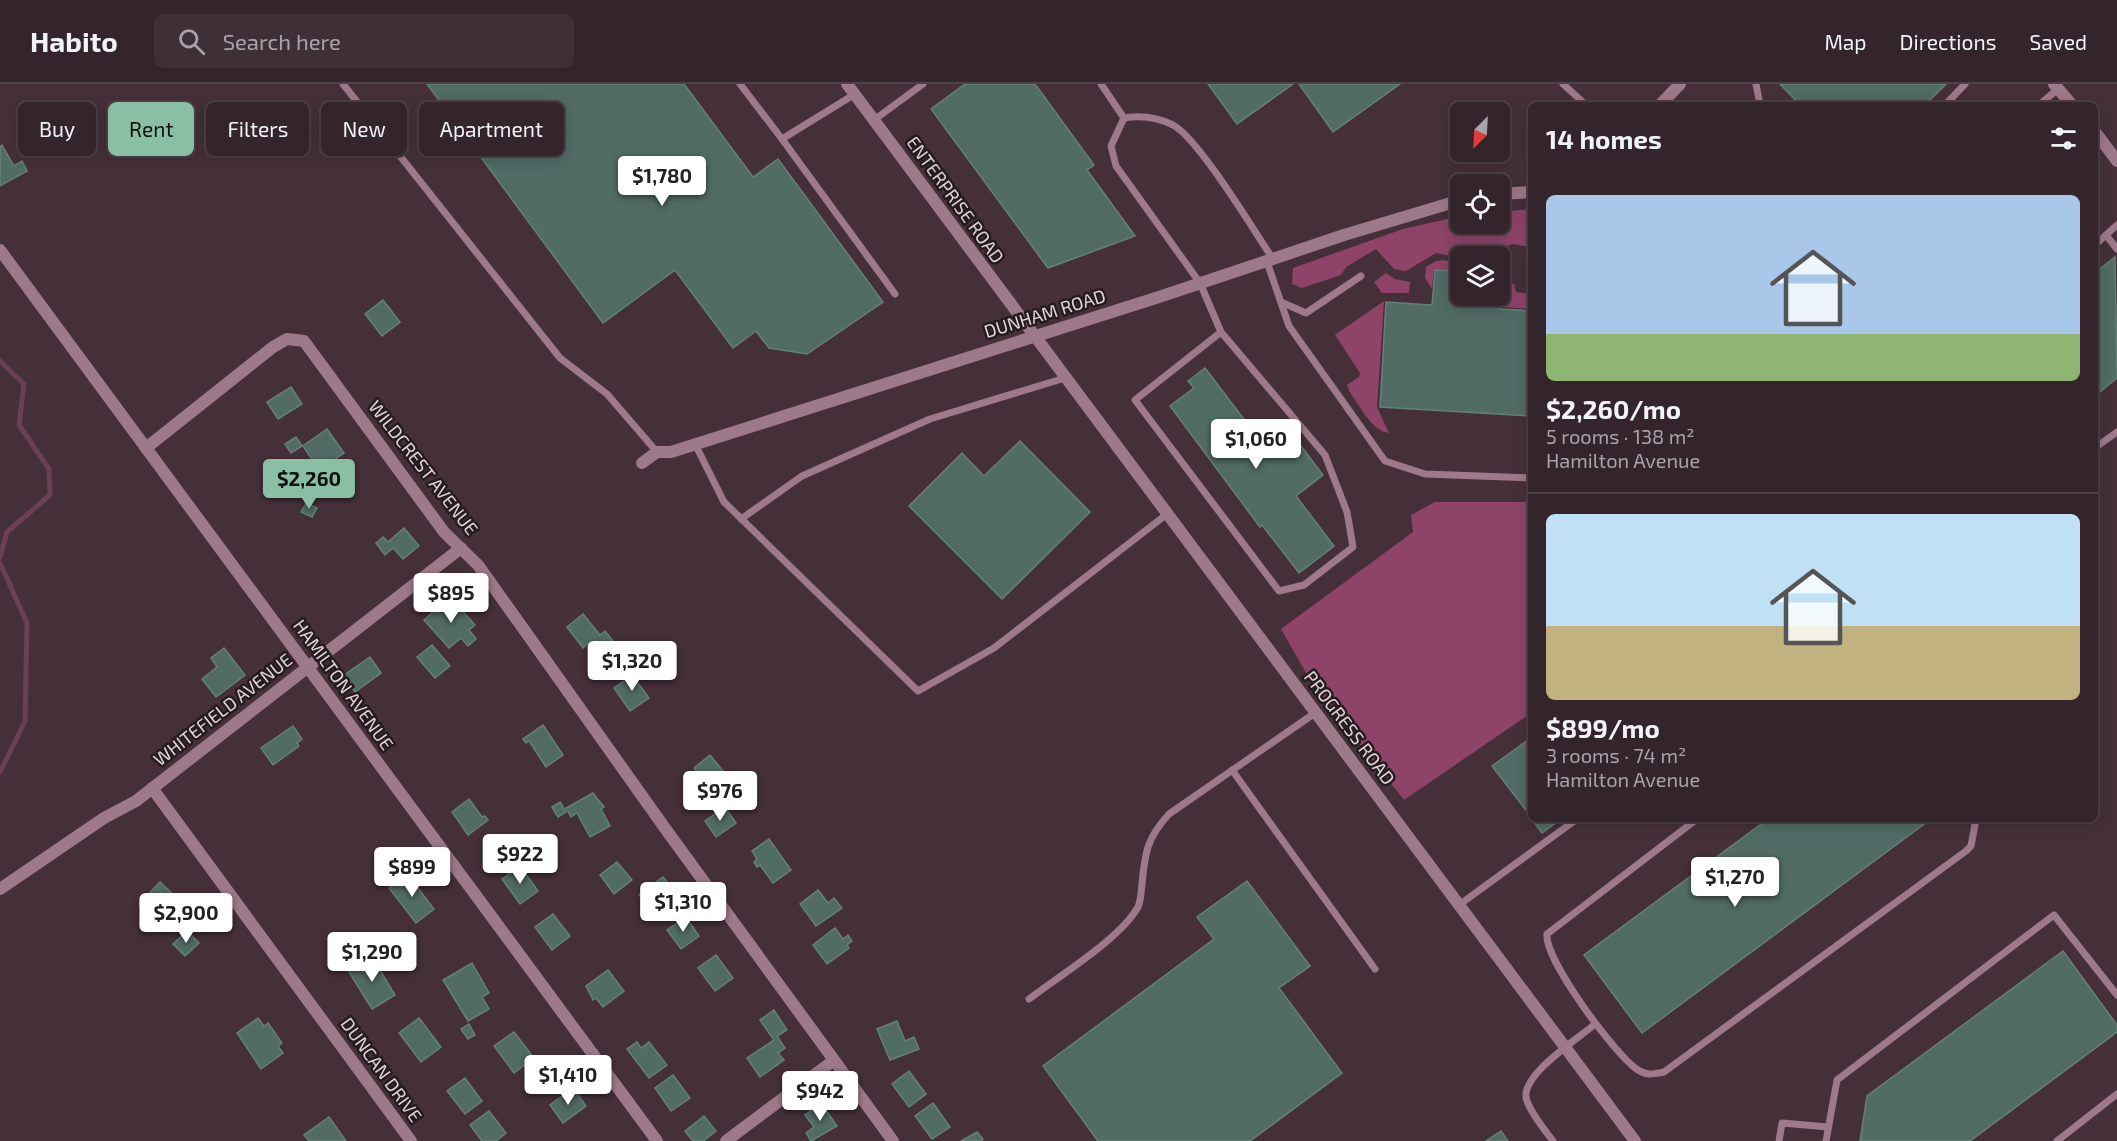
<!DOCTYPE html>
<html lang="en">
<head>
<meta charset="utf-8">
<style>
  :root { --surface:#34242b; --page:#3f3037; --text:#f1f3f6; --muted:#a9a4a9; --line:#4e4147; --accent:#8abfa5 }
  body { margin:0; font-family:"Exo 2",sans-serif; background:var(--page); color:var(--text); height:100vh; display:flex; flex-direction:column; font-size:22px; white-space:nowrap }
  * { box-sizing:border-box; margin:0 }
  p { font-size:20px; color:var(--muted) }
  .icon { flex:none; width:33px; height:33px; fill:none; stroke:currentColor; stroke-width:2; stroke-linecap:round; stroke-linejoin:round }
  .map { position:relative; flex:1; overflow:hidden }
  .side { position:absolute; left:1528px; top:18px; width:570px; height:720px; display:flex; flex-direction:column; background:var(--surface); border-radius:9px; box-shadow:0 3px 15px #0003,0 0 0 2px var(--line) }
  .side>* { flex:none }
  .hud { position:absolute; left:18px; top:18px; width:570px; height:54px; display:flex; gap:12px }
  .needle { width:39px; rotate:204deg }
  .buttons { position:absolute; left:1450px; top:18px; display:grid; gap:12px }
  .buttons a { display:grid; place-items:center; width:60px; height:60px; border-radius:9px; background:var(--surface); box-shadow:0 3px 15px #0003,0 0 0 2px var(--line); font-size:30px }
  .price { position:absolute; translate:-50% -51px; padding:0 14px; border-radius:6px; background:#fff; color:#222; font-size:20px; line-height:39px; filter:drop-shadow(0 2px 3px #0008) }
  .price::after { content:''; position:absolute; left:50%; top:36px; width:18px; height:14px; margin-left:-9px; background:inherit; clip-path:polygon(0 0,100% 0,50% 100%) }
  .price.active { background:var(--accent); color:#111 }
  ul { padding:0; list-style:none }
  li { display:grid; align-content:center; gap:12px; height:318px; padding:0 18px }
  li+li { border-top:2px solid var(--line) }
  li span { display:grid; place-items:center; height:186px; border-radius:9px; color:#555 }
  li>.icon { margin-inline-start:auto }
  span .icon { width:108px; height:108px; fill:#fffc; stroke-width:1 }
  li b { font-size:26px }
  h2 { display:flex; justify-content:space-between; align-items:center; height:72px; padding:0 18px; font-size:26px }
  .chip { padding:0 21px; border-radius:9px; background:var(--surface); box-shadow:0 3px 15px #0003,0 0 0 2px var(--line); font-size:21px; line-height:54px }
  .chip.active { background:var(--accent); color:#111 }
  header { display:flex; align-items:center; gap:36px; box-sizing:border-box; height:84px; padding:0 30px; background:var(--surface); border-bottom:2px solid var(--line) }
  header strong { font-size:28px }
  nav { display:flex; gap:33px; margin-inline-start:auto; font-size:21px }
  .search { width:420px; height:54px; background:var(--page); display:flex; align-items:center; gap:15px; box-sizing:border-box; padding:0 21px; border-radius:9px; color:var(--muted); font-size:22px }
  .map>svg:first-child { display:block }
  .green { fill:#8f4368 }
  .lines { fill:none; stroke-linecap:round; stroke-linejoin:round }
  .stream { stroke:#6a4057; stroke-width:5 }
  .building { fill:#516b65; stroke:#658079; stroke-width:1.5 }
  .lane { stroke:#9e7989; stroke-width:7 }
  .street { stroke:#9e7989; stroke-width:12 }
  .labels { text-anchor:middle; stroke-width:5; stroke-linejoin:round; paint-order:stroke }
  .street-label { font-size:18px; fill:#e3d5db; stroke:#251c1f }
</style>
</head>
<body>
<header>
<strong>Habito</strong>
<div class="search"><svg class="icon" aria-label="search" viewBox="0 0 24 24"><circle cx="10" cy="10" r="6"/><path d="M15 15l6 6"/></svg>Search here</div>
<nav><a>Map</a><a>Directions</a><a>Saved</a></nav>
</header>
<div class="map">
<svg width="2117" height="1057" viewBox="0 0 2117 1057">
  <rect width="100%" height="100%" fill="#453039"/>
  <!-- green -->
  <g class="green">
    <polygon points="1531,125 1531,163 1513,160 1478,172 1461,174 1436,169 1406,187 1394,185 1376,165 1346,183 1341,191 1302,204 1292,200 1293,184 1403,145 1461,132 1461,140 1500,140 1500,128"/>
    <polygon points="1443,176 1461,180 1461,187 1434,186 1432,205 1425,194 1426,183 1436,177"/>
    <polygon points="1386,189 1395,195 1410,198 1409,209 1382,209 1374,198"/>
    <polygon points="1514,200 1516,208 1531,210 1531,225 1502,223 1502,201"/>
    <path d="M1384,217L1377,323L1389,349C1371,347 1359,320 1349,307L1347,301L1359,293L1360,289L1335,251Z"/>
    <polygon points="1435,418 1531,418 1531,629 1404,716 1313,601 1281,545 1413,448 1411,431"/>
  </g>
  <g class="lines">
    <!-- stream -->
    <g class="stream">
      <polyline points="0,277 24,300 19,341 49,385 50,411 7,448 0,473"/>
      <polyline points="0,479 27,539 25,637 0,688"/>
    </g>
  </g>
  <!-- building -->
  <g class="building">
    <polygon points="427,0 684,0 753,93 778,75 883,218 807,270 769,264 756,247 733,264 675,186 603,239"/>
    <polygon points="965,0 1035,0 1094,81 1087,86 1135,152 1048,184 931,25"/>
    <polygon points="1208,0 1293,0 1237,40"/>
    <polygon points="1299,0 1400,0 1333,48"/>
    <polygon points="1780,0 1946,0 1925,21 1800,21"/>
    <polygon points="2,61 14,82 22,77 27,87 0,102 0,63"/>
    <polygon points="2115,173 2117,294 2096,311 2096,188"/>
    <polygon points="1435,186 1461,188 1461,212 1500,212 1502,190 1500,225 1532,227 1532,332 1380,323 1386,218 1432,221"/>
    <polygon points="383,216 400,238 382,252 365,230"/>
    <polygon points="1205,284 1272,372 1295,354 1323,391 1296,412 1334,462 1299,489 1262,441 1260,443 1170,322 1194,304 1188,297"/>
    <polygon points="291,303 302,320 278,335 267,318"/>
    <polygon points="327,345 344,369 319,386 303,362"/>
    <polygon points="296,353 302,362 291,369 285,360"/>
    <polygon points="1020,357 1090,428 1002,515 909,422 962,369 984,392"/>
    <polygon points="306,419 317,424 312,433 301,428"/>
    <polygon points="404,444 419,462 403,475 393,464 385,471 376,459 383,453 388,458"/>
    <polygon points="450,513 475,541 469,546 476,555 468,562 461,554 449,564 424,536"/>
    <polygon points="583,530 600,551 605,547 613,557 598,568 590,558 583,564 567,543"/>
    <polygon points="432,561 450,582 435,594 417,573"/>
    <polygon points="224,564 245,591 216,613 202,595 217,583 211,574"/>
    <polygon points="370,573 381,589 355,608 343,592"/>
    <polygon points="637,588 640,593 636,596 649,614 630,627 614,604"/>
    <polygon points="543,641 563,671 546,683 529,657 526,659 523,655"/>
    <polygon points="293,642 302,655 297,659 299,662 273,681 261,664"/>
    <polygon points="1532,653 1532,734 1492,682"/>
    <polygon points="710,671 728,693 712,706 694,684"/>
    <polygon points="593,709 604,723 601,725 610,742 590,753 577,729 571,733 566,724"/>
    <polygon points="469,715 482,733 485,732 488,736 468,751 452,728"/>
    <polygon points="560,718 566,728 558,733 552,723"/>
    <polygon points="725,723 736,739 716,753 705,737"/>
    <polygon points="1532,735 1561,735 1542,749"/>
    <polygon points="1768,735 1931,735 1642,949 1584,871"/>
    <polygon points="769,755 791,786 773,799 760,781 757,783 754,778 757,775 752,767"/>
    <polygon points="617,778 632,796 614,810 600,791"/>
    <polygon points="520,782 538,807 520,820 502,795"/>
    <polygon points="407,790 434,825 416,839 389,804"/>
    <polygon points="663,793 681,816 664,828 652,811 644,817 639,811"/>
    <polygon points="1247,797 1310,882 1279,904 1342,989 1250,1057 1098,1057 1043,982 1214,855 1197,833"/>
    <polygon points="160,798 183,820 159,845 147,834 150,831 139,820"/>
    <polygon points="818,806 828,819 834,814 842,824 816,842 800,820"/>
    <polygon points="553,830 570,852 552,866 535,843"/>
    <polygon points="686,833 699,852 681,865 667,846"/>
    <polygon points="835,844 843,855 848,851 852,857 847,861 849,864 827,880 813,861"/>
    <polygon points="187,847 199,859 185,872 173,860"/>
    <polygon points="2063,867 2117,941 2117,948 1970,1057 1860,1057 1867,1012"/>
    <polygon points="716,871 733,894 715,907 698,884"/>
    <polygon points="372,873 395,911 372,925 349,888"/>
    <polygon points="472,879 489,909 482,913 489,925 468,937 443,896"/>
    <polygon points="608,886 624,907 603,923 596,914 593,916 586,902"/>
    <polygon points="774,926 787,946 777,952 785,964 778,969 784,976 760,993 747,974 774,956 760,936"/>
    <polygon points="258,934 264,942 268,939 282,959 278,962 283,969 261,985 237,949"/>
    <polygon points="419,934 441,963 421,978 399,949"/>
    <polygon points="897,937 905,957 914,953 919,965 890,976 877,945"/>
    <polygon points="469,940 475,951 468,955 461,945"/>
    <polygon points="514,948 534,974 514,989 494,962"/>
    <polygon points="637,958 641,964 649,958 667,981 649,994 627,965"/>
    <polygon points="909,987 926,1010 909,1023 892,1000"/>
    <polygon points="673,991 690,1014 671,1027 655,1004"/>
    <polygon points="465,994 482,1017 465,1030 447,1007"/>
    <polygon points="573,1004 586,1022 563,1039 550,1021"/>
    <polygon points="821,1019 837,1042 811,1057 806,1049 814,1043 805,1031"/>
    <polygon points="933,1019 950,1043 932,1055 915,1032"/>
    <polygon points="489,1027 506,1049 496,1057 482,1057 470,1041"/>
    <polygon points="704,1032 716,1047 703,1057 693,1057 685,1047"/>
    <polygon points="329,1033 346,1057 309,1057 304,1051"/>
    <polygon points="1501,1047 1508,1057 1486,1057"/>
    <polygon points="977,1048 983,1055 981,1057 961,1057"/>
  </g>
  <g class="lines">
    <!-- lane -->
    <g class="lane">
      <polyline points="343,0 560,274 607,310 657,368"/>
      <polyline points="740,0 782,55 855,10"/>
      <polyline points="1101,0 1124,34"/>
      <polyline points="1563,0 1586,21"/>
      <polyline points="1756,0 1760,21"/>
      <polyline points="1945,21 1965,0"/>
      <polyline points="2039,21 2058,5"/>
      <polyline points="1124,34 1111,62 1116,82 1200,199 1221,248 1135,316 1279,507 1304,501 1353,463 1347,428 1325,371 1221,248"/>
      <path d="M1124,34C1142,31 1157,33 1173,41C1199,55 1254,147 1273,175"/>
      <polyline points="874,36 923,0"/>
      <polyline points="782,55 895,210"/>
      <polyline points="2106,151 2117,165"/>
      <polyline points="2096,160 2117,141"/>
      <polyline points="1267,178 1289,242 1385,377 1425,390 1532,394"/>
      <polyline points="1281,218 1306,229 1361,192"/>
      <polyline points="695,360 724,418 918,607 994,564 1167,430"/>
      <polyline points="2096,363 2117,348"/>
      <polyline points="741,435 802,392 930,335 1065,294"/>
      <polyline points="1232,686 1375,885"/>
      <path d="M1697,735L1547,850C1544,875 1615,971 1638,986C1647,992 1653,990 1664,988L1966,767L1971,762L1976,735"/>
      <polyline points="1459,821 1577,735"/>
      <path d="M1029,915C1059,892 1120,855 1138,823C1141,816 1141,808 1142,800C1145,768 1147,754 1169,730L1315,629"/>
      <path d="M1553,1057C1544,1045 1532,1031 1527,1017C1517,993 1578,955 1595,940"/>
      <polyline points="1779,1057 1782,1039 1828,1043"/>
      <polyline points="1826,1057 1837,996 2054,831 2117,911"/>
      <polyline points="2057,1057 2117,1010"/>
    </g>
    <!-- street -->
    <g class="street">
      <polyline points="847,0 1635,1057"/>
      <polyline points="2054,0 2072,21"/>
      <polyline points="1660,21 1680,0"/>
      <polyline points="2096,49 2117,77"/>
      <polyline points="1500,110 1532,108"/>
      <polyline points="0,166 657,1057"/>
      <polyline points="146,364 273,263 287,255 304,257 444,448 478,481 667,747 893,1057"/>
      <polyline points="642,379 657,368 671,368 1159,213 1344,151 1461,116"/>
      <polyline points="152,704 411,1057"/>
      <polyline points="0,805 104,734 136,717 461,464"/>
      <polyline points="726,1057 833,977"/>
    </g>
  </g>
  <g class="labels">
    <!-- street labels -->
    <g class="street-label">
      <text transform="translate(955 116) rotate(54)" y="6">ENTERPRISE ROAD</text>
      <text transform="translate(1045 230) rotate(-17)" y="6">DUNHAM ROAD</text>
      <text transform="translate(423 384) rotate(52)" y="6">WILDCREST AVENUE</text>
      <text transform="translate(343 601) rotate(54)" y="6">HAMILTON AVENUE</text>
      <text transform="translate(223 626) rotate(-38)" y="6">WHITEFIELD AVENUE</text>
      <text transform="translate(1349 644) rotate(53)" y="6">PROGRESS ROAD</text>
      <text transform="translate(381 986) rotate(54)" y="6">DUNCAN DRIVE</text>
    </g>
  </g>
</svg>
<div class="buttons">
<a><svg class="needle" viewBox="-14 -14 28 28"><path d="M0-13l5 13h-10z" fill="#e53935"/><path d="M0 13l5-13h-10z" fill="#a9a4a9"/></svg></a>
<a><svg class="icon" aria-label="locate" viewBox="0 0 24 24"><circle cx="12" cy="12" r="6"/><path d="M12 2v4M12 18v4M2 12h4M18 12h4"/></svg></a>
<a><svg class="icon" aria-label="layers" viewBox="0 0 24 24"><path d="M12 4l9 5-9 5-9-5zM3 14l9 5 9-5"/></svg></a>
</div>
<b class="price" style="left:662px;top:123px">$1,780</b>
<b class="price" style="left:1256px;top:386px">$1,060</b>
<b class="price active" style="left:309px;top:426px">$2,260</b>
<b class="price" style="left:451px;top:540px">$895</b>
<b class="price" style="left:632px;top:608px">$1,320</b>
<b class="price" style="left:720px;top:738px">$976</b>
<b class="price" style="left:520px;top:801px">$922</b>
<b class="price" style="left:412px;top:814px">$899</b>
<b class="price" style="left:1735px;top:824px">$1,270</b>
<b class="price" style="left:683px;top:849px">$1,310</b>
<b class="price" style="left:186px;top:860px">$2,900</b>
<b class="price" style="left:372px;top:899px">$1,290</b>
<b class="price" style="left:568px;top:1022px">$1,410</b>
<b class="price" style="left:820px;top:1038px">$942</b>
<div class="hud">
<a class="chip">Buy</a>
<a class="chip active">Rent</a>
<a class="chip">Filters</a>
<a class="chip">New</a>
<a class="chip">Apartment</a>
</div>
<section class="side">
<h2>14 homes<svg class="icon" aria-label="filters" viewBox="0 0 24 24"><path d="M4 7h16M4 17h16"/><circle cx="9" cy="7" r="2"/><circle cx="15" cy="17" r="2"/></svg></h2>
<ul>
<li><span style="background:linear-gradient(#a9c7e8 75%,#8fb573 0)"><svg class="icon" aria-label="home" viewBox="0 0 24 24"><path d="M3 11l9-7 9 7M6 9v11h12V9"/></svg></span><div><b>$2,260/mo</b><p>5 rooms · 138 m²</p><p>Hamilton Avenue</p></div></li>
<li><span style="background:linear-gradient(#bfe0f5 60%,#c2b280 0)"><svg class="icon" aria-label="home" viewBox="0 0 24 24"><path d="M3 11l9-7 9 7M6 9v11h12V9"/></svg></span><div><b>$899/mo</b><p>3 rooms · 74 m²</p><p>Hamilton Avenue</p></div></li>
</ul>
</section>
</div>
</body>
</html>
